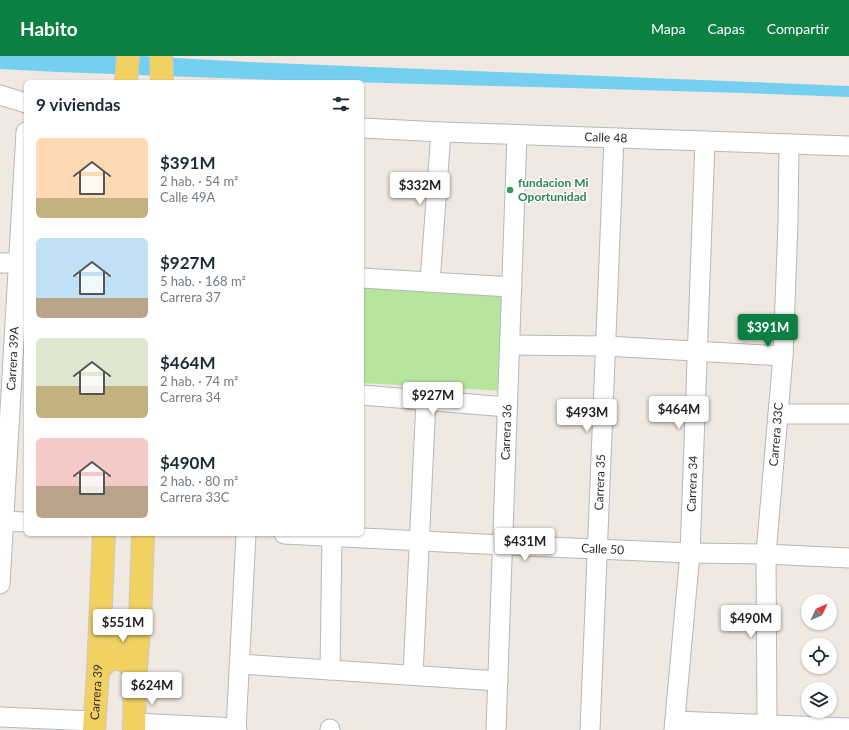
<!DOCTYPE html>
<html lang="es">
<head>
<meta charset="utf-8">
<style>
  :root { --surface:#fff; --page:#f6f6f7; --text:#1f2937; --muted:#747a83; --accent:#0b8043 }
  body { margin:0; font-family:Lato,sans-serif; background:var(--page); color:var(--text); height:100vh; display:flex; flex-direction:column; font-size:15px; white-space:nowrap }
  * { box-sizing:border-box; margin:0 }
  p { font-size:13px; color:var(--muted) }
  .icon { flex:none; width:22px; height:22px; fill:none; stroke:currentColor; stroke-width:2; stroke-linecap:round; stroke-linejoin:round }
  .map { position:relative; flex:1; overflow:hidden }
  .sheet { position:absolute; left:24px; top:24px; width:340px; height:456px; display:flex; flex-direction:column; background:var(--surface); border-radius:6px; box-shadow:0 1px 3px #0004 }
  .sheet>* { flex:none }
  .needle { width:26px; rotate:46deg }
  .fabs { position:absolute; left:801px; top:538px; display:grid; gap:8px }
  .fabs a { display:grid; place-items:center; width:36px; height:36px; border-radius:50%; background:var(--surface); box-shadow:0 1px 3px #0004; font-size:20px }
  .price { position:absolute; translate:-50% -34px; padding:0 9px; border-radius:4px; background:#fff; color:#222; font-size:13px; line-height:26px; filter:drop-shadow(0 1px 2px #0008) }
  .price::after { content:''; position:absolute; left:50%; top:24px; width:12px; height:9px; margin-left:-6px; background:inherit; clip-path:polygon(0 0,100% 0,50% 100%) }
  .price.current { background:var(--accent); color:#fff }
  ul { padding:0; list-style:none }
  li { display:flex; align-items:center; gap:12px; height:100px; padding:0 12px }
  li span { display:grid; place-items:center; flex:none; width:112px; height:80px; border-radius:6px; color:#555 }
  li>.icon { margin-inline-start:auto }
  span .icon { width:48px; height:48px; fill:#fffc; stroke-width:1 }
  li b { font-size:17px }
  h2 { display:flex; justify-content:space-between; align-items:center; height:48px; padding:0 12px; font-size:17px }
  header { display:flex; align-items:center; gap:24px; box-sizing:border-box; height:56px; padding:0 20px; background:var(--accent); color:#fff }
  header strong { font-size:19px }
  nav { display:flex; gap:22px; margin-inline-start:auto; font-size:14px }
  .map>svg:first-child { display:block }
  .green { fill:#b6e59e }
  .water { fill:#75cff0 }
  .lines { fill:none; stroke-linecap:round; stroke-linejoin:round }
  .minor-casing { stroke:#b4b7c1; stroke-width:21 }
  .major-casing { stroke:#c9c9c9; stroke-width:24 }
  .minor { stroke:#fff; stroke-width:19 }
  .major { stroke:#f2d163; stroke-width:22 }
  .leisure-dot { fill:#2e9e5b; stroke:#fff; stroke-width:1.5 }
  .labels { text-anchor:middle; stroke-width:3; stroke-linejoin:round; paint-order:stroke }
  .street-label { font-size:12px; fill:#2e2e2e; stroke:#fff }
  .leisure-label { font-size:12px; font-weight:bold; fill:#27864d; stroke:#fff; text-anchor:start }
</style>
</head>
<body>
<header>
<strong>Habito</strong>
<nav><a>Mapa</a><a>Capas</a><a>Compartir</a></nav>
</header>
<div class="map">
<svg width="849" height="674" viewBox="0 0 849 674">
  <rect width="100%" height="100%" fill="#efe9e1"/>
  <!-- green -->
  <polygon class="green" points="362,230 505,236 505,335 362,327"/>
  <!-- water -->
  <polygon class="water" points="0,0 141,0 249,6 849,30 849,41 744,37 247,23 58,16 0,13"/>
  <g class="lines">
    <defs>
      <g id="minor">
        <polyline points="0,39 26,47"/>
        <path id="s1" d="M362,72L441,76L849,90"/>
        <polyline points="0,207 18,207"/>
        <polyline points="362,222 512,231"/>
        <polyline points="430,226 441,76"/>
        <polyline points="510,289 606,290 783,300"/>
        <polyline points="362,339 507,351"/>
        <polyline points="778,358 849,358"/>
        <polyline points="0,465 26,466"/>
        <path id="s2" d="M284,478L502,489L690,497L766,498L849,502"/>
        <path id="s3" d="M0,528L26,76"/>
        <polyline points="240,608 498,625"/>
        <polyline points="330,614 332,478"/>
        <polyline points="413,619 426,344"/>
        <polyline points="0,661 94,665"/>
        <polyline points="675,665 849,672"/>
        <polyline points="134,667 237,672"/>
        <path id="s4" d="M767,669L766,498L783,300L788,167L789,88"/>
        <polyline points="236,674 246,478"/>
        <polyline points="330,674 330,673"/>
        <path id="s5" d="M496,674L517,79"/>
        <path id="s6" d="M590,674L614,82"/>
        <path id="s7" d="M674,674L690,497L705,85"/>
      </g>
      <g id="major">
        <polyline points="161,0 162,26"/>
        <polyline points="126,26 128,0"/>
        <path d="M101,561C103,587 133,590 140,564"/>
        <path d="M98,616C110,595 132,600 135,624"/>
        <path id="s8" d="M94,674L98,616L104,478"/>
        <polyline points="134,674 135,624 140,564 143,478"/>
      </g>
    </defs>
    <!-- minor casing -->
    <use href="#minor" class="minor-casing"/>
    <!-- major casing -->
    <use href="#major" class="major-casing"/>
    <!-- minor -->
    <use href="#minor" class="minor"/>
    <!-- major -->
    <use href="#major" class="major"/>
  </g>
  <!-- markers -->
  <circle class="leisure-dot" cx="510" cy="134" r="4"/>
  <g class="labels">
    <!-- street labels -->
    <g class="street-label">
      <text dy="4" stroke="none"><textPath href="#s1" startOffset="244">Calle 48</textPath></text>
      <text dy="4" stroke="none"><textPath href="#s3" startOffset="226">Carrera 39A</textPath></text>
      <text dy="4" stroke="none"><textPath href="#s5" startOffset="298">Carrera 36</textPath></text>
      <text dy="4" stroke="none"><textPath href="#s4" startOffset="291">Carrera 33C</textPath></text>
      <text dy="4" stroke="none"><textPath href="#s6" startOffset="248">Carrera 35</textPath></text>
      <text dy="4" stroke="none"><textPath href="#s7" startOffset="247">Carrera 34</textPath></text>
      <text dy="4" stroke="none"><textPath href="#s2" startOffset="319">Calle 50</textPath></text>
      <text dy="4" stroke="none"><textPath href="#s8" startOffset="38">Carrera 39</textPath></text>
    </g>
    <!-- leisure labels -->
    <g class="leisure-label">
      <text x="518" y="131">fundacion Mi<tspan x="518" dy="14">Oportunidad</tspan></text>
    </g>
  </g>
</svg>
<div class="fabs">
<a><svg class="needle" viewBox="-14 -14 28 28"><path d="M0-13l5 13h-10z" fill="#e53935"/><path d="M0 13l5-13h-10z" fill="#747a83"/></svg></a>
<a><svg class="icon" aria-label="locate" viewBox="0 0 24 24"><circle cx="12" cy="12" r="6"/><path d="M12 2v4M12 18v4M2 12h4M18 12h4"/></svg></a>
<a><svg class="icon" aria-label="layers" viewBox="0 0 24 24"><path d="M12 4l9 5-9 5-9-5zM3 14l9 5 9-5"/></svg></a>
</div>
<b class="price" style="left:420px;top:150px">$332M</b>
<b class="price current" style="left:768px;top:292px">$391M</b>
<b class="price" style="left:433px;top:360px">$927M</b>
<b class="price" style="left:679px;top:374px">$464M</b>
<b class="price" style="left:587px;top:377px">$493M</b>
<b class="price" style="left:525px;top:506px">$431M</b>
<b class="price" style="left:751px;top:583px">$490M</b>
<b class="price" style="left:123px;top:587px">$551M</b>
<b class="price" style="left:152px;top:650px">$624M</b>
<section class="sheet">
<h2>9 viviendas<svg class="icon" aria-label="filters" viewBox="0 0 24 24"><path d="M4 7h16M4 17h16"/><circle cx="9" cy="7" r="2"/><circle cx="15" cy="17" r="2"/></svg></h2>
<ul>
<li><span style="background:linear-gradient(#ffd9b3 75%,#c2b280 0)"><svg class="icon" aria-label="home" viewBox="0 0 24 24"><path d="M3 11l9-7 9 7M6 9v11h12V9"/></svg></span><div><b>$391M</b><p>2 hab. · 54 m²</p><p>Calle 49A</p></div></li>
<li><span style="background:linear-gradient(#bfe0f5 75%,#b9a48a 0)"><svg class="icon" aria-label="home" viewBox="0 0 24 24"><path d="M3 11l9-7 9 7M6 9v11h12V9"/></svg></span><div><b>$927M</b><p>5 hab. · 168 m²</p><p>Carrera 37</p></div></li>
<li><span style="background:linear-gradient(#dfe7d0 60%,#c2b280 0)"><svg class="icon" aria-label="home" viewBox="0 0 24 24"><path d="M3 11l9-7 9 7M6 9v11h12V9"/></svg></span><div><b>$464M</b><p>2 hab. · 74 m²</p><p>Carrera 34</p></div></li>
<li><span style="background:linear-gradient(#f6c9c9 60%,#b9a48a 0)"><svg class="icon" aria-label="home" viewBox="0 0 24 24"><path d="M3 11l9-7 9 7M6 9v11h12V9"/></svg></span><div><b>$490M</b><p>2 hab. · 80 m²</p><p>Carrera 33C</p></div></li>
</ul>
</section>
</div>
</body>
</html>
